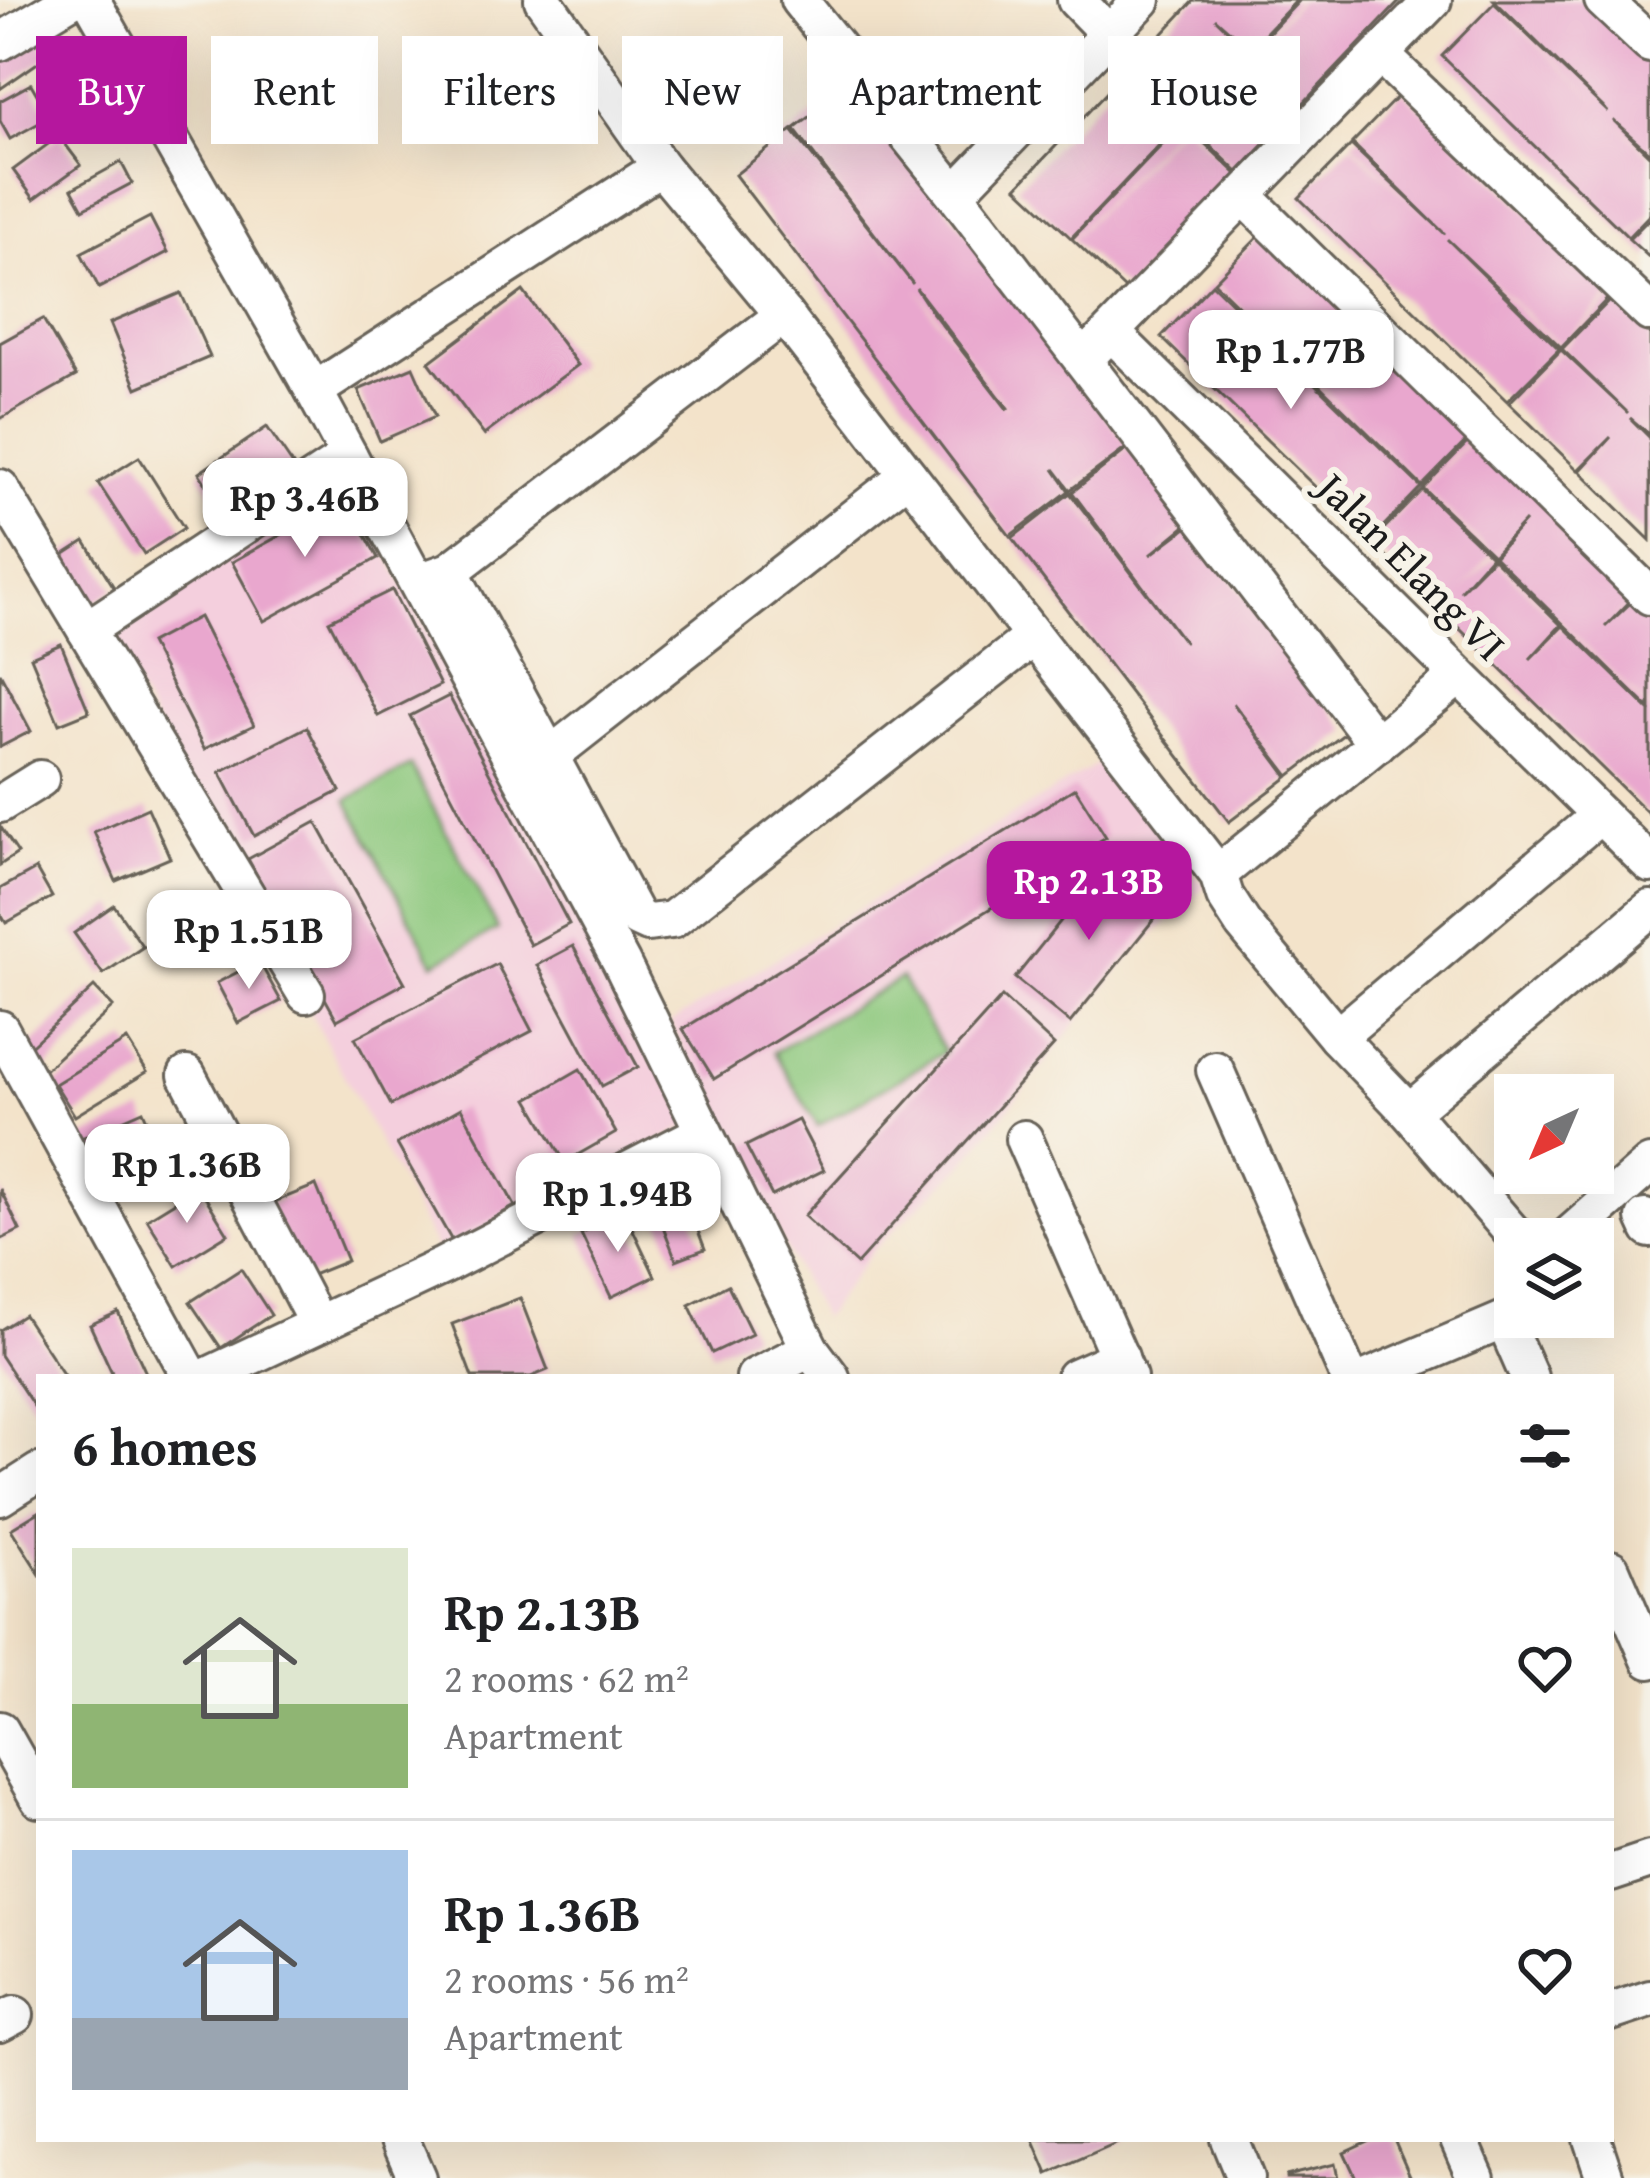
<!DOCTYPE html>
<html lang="en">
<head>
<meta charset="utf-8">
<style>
  :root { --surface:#fff; --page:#f6f6f6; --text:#202124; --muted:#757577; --line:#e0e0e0; --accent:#b5179e }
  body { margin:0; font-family:"Gentium Book Plus",serif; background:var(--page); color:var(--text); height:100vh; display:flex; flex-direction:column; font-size:45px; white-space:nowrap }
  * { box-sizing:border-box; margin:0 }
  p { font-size:39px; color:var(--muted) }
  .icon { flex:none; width:66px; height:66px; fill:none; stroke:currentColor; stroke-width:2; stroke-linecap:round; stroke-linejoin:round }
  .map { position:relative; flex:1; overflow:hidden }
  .panel { position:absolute; left:36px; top:1374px; width:1578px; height:768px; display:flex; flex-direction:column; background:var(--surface); border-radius:0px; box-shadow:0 12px 48px #0002 }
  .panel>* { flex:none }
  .guide { position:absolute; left:36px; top:36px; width:1578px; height:108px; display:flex; gap:24px }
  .needle { width:78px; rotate:224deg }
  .controls { position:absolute; left:1494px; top:1074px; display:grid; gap:24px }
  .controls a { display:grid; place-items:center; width:120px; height:120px; border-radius:0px; background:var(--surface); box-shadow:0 12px 48px #0002; font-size:60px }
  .price { position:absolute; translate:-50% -102px; padding:0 27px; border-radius:24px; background:#fff; color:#222; font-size:39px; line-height:78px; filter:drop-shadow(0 3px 6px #0008) }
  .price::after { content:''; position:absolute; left:50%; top:72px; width:36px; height:27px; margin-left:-18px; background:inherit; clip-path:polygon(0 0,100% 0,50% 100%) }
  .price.current { background:var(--accent); color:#fff }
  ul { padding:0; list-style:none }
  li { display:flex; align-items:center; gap:36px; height:300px; padding:0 36px }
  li+li { border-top:3px solid var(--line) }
  li span { display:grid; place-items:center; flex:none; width:336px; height:240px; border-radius:0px; color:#555 }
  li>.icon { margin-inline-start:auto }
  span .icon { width:144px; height:144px; fill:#fffc; stroke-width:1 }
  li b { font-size:51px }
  h2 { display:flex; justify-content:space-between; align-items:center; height:144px; padding:0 36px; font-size:51px }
  .tag { padding:0 42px; border-radius:0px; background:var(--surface); box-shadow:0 12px 48px #0002; font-size:42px; line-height:108px }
  .tag.current { background:var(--accent); color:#fff }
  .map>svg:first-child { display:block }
  .built { fill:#f4cfdd }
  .green { fill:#8dc87e; stroke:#54724d; stroke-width:3 }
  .building { fill:#e9a7ce; fill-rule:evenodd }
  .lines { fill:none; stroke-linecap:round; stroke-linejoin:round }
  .minor-casing { stroke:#676259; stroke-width:42 }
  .minor { stroke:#fff; stroke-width:36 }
  .labels { text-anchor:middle; stroke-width:12; stroke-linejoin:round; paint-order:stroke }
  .street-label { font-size:42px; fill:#1c1c1c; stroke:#f7f3e8 }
</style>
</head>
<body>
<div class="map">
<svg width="1650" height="2178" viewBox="0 0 1650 2178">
  <rect width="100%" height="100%" fill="#f7f3e8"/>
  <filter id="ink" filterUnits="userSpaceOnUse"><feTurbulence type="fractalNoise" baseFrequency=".00833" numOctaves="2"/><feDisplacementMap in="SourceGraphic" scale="24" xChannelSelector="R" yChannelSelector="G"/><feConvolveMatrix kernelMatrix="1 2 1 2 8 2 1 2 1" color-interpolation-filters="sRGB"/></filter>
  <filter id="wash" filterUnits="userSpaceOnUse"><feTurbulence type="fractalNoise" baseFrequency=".004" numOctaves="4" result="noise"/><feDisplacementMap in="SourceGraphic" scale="48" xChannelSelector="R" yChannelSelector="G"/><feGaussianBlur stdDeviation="2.7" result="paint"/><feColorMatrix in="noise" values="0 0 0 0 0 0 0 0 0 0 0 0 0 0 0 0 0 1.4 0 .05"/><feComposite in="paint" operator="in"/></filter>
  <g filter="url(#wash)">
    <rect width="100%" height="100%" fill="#f3e3ca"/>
    <!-- built -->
    <g class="built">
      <polygon points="351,487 692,1124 441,1257 100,620"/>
      <polygon points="1101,762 1205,886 1127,960 962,1166 873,1250 822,1319 670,1023"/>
    </g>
    <!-- green -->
    <g class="green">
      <polygon points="411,766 498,929 434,964 347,800"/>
      <polygon points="901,978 945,1052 818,1126 774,1052"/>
    </g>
    <g id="blocks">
      <!-- building -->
      <g class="building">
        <polygon points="1194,0 1297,0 1250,49 1215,18 1249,51 1183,120 1130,69"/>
        <polygon points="1300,0 1401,0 1238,172 1185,121"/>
        <polygon points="1494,0 1599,0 1650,50 1650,153 1613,120 1650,156 1650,214 1628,237 1442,56 1494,3 1608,112"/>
        <polygon points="30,27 49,55 0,89 0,47"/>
        <polygon points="1127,71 1181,122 1071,238 1017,187"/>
        <polygon points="31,84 50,117 10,139 0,121 0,101"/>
        <path d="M853,84L1129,446L1070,490L1054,469L1069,491L1010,536L735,175L792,130L913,284L794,129ZM916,288L1008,408L1007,409L931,311Z"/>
        <polygon points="1403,91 1612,294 1561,347 1447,239 1559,349 1507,401 1299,198 1351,145 1445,234 1352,143"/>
        <polygon points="1183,123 1237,174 1126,290 1072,239"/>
        <polygon points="59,136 81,165 34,199 13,170"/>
        <polygon points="121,162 132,183 83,209 72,189"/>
        <polygon points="150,217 168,252 99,288 81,253"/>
        <polygon points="1650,218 1650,258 1629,239"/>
        <polygon points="1265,230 1473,434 1422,486 1214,282"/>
        <polygon points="1212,284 1421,487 1370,540 1161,337"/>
        <polygon points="523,291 578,365 484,435 429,362"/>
        <polygon points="181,293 210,357 137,388 110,323"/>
        <polygon points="1614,296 1650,332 1650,435 1630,418 1650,438 1650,540 1580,471 1611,437 1578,470 1509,403 1561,350 1628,413 1562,349"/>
        <polygon points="43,319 76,376 0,419 0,343"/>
        <polygon points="413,367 435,417 380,441 358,390"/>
        <polygon points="267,427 293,465 224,512 199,473"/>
        <polygon points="1475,435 1637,594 1605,627 1639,595 1650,606 1650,709 1494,556 1525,521 1493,555 1423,488"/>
        <polygon points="1130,447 1189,523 1150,555 1190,525 1348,731 1289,776 1233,703 1288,777 1229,822 1012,538 1070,493 1185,643 1072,492"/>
        <polygon points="139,457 184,528 144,554 98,483"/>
        <polygon points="1422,490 1491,556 1460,591 1493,558 1561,625 1530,659 1563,626 1650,711 1650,815 1371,542"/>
        <polygon points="346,499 378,558 264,621 232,562"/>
        <polygon points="85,541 115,589 89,606 59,558"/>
        <polygon points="392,590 440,685 378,716 329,621"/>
        <polygon points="199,617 254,725 204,749 150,643"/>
        <polygon points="61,644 89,712 59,724 31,657"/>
        <polygon points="0,673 31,731 0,747"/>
        <polygon points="449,696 569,924 530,945 410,716"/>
        <polygon points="307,727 340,791 254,836 220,772"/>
        <polygon points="1075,788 1106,837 714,1079 683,1029"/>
        <polygon points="148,808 170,858 116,881 94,832"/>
        <polygon points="316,822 405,983 337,1020 248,859"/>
        <polygon points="0,826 18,853 0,865"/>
        <polygon points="1107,863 1163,908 1070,1023 1015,978"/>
        <polygon points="36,869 52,897 6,923 0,913 0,889"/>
        <polygon points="114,905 143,947 103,974 74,933"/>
        <polygon points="573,946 638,1067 602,1086 537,965"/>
        <polygon points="259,961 281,1001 238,1023 217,983"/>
        <polygon points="497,964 532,1031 391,1105 355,1038"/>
        <polygon points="94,987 113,1007 38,1076 20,1056"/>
        <polygon points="1002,997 1054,1045 857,1264 804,1216"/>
        <polygon points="127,1040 147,1072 75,1116 55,1084"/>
        <polygon points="580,1069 616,1133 565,1162 528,1099"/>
        <polygon points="461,1108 515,1206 452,1241 397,1144"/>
        <polygon points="143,1111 158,1146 86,1179 70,1143"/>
        <polygon points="798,1120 824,1170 772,1196 746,1146"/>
        <polygon points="680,1184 705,1249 676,1260 651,1195"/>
        <polygon points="316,1185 347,1261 300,1280 269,1204"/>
        <polygon points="199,1187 228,1234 176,1266 147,1219"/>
        <polygon points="0,1189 20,1230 0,1240"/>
        <polygon points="625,1213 655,1276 611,1297 581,1234"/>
        <polygon points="241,1269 271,1315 221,1348 190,1302"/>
        <polygon points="728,1285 752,1334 712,1353 689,1305"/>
        <polygon points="520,1298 548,1370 531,1377 472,1377 452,1324"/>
        <polygon points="118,1312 146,1373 138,1377 114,1377 90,1325"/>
        <polygon points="24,1315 65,1377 39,1377 39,1414 0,1355 0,1330"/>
        <polygon points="39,1512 39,1573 11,1529"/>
        <polygon points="1033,2139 1127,2139 1048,2174"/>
        <polygon points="1372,2139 1394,2139 1411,2178 1356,2178 1344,2152"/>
        <polygon points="1335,2164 1338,2178 1286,2178 1286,2176"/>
      </g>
    </g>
  </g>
  <g filter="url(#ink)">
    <use href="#blocks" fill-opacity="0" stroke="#676259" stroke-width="3"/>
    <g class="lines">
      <defs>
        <g id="minor">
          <polyline points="91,0 314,391 621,962 810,1349 831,1377"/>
          <polyline points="543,0 661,167 784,315 1218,874 1459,676"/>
          <polyline points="799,0 955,194 1377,744"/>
          <polyline points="1076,0 1109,34"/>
          <polyline points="1603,0 1650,44"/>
          <polyline points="0,42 70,0"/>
          <polyline points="1382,56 1650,313"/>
          <polyline points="955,194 1142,0"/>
          <polyline points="1244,196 1650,596"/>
          <polyline points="1111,332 1650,864"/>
          <polyline points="1094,349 1433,0"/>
          <polyline points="314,391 661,167"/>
          <polyline points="0,488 306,994"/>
          <polyline points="450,571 637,918 648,923 672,920 1033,637"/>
          <polyline points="430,578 450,571 784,315"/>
          <polyline points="86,630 349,456"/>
          <polyline points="551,755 908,475"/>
          <polyline points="0,804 40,779"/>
          <polyline points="1218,874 1225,896 1243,924 1337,1037 1409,1112 1518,1239"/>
          <polyline points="0,1029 191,1377"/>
          <polyline points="1337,1037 1600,815"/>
          <polyline points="1215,1070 1349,1377"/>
          <polyline points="187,1075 317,1323"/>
          <polyline points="1409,1112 1650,909"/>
          <polyline points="1024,1139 1128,1377"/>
          <polyline points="1645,1218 1650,1229"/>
          <polyline points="1565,1239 1650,1164"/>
          <polyline points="206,1377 443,1266 702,1133"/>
          <polyline points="755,1377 810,1349"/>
          <polyline points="1075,1377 1120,1357"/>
          <polyline points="1370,1377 1504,1320 1529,1377"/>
          <polyline points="0,1497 39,1472"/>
          <polyline points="1611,1569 1650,1660"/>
          <polyline points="0,1730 39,1799"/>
          <polyline points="1611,1873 1650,1860"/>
          <polyline points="1611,2012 1650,1999"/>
          <polyline points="0,2023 15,2015"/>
          <polyline points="400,2139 417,2178"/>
          <polyline points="1229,2139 1245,2178"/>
          <polyline points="1459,2139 1476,2178"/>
          <polyline points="1592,2139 1605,2178"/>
        </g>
      </defs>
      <!-- minor casing -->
      <use href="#minor" class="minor-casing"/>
      <!-- minor -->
      <use href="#minor" class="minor"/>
    </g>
  </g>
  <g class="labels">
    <!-- street labels -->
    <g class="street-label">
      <text transform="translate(1412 566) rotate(45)" y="15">Jalan Elang VI</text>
    </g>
  </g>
</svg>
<div class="controls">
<a><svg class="needle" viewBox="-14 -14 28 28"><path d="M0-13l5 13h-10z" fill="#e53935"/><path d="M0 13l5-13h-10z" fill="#757577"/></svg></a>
<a><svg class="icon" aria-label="layers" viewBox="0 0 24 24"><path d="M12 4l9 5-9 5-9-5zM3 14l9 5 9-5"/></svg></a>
</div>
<b class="price" style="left:1291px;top:412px">Rp 1.77B</b>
<b class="price" style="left:305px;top:560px">Rp 3.46B</b>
<b class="price current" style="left:1089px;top:943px">Rp 2.13B</b>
<b class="price" style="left:249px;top:992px">Rp 1.51B</b>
<b class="price" style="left:187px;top:1226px">Rp 1.36B</b>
<b class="price" style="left:618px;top:1255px">Rp 1.94B</b>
<div class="guide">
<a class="tag current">Buy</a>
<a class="tag">Rent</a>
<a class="tag">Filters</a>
<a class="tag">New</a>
<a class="tag">Apartment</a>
<a class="tag">House</a>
</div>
<section class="panel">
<h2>6 homes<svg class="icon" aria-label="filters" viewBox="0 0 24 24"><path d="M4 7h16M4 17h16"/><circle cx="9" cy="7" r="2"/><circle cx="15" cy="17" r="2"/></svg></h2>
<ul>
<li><span style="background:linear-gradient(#dfe7d0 65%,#8fb573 0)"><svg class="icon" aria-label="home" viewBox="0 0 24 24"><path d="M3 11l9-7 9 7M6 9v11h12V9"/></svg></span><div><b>Rp 2.13B</b><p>2 rooms · 62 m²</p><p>Apartment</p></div><svg class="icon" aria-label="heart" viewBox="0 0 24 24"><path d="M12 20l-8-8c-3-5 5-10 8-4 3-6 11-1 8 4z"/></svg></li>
<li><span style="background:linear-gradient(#a9c7e8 70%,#9aa5b1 0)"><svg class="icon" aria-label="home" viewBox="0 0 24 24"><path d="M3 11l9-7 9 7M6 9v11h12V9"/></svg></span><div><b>Rp 1.36B</b><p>2 rooms · 56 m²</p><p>Apartment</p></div><svg class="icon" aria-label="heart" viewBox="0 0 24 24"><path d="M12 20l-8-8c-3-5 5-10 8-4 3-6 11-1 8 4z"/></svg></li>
</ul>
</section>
</div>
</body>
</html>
